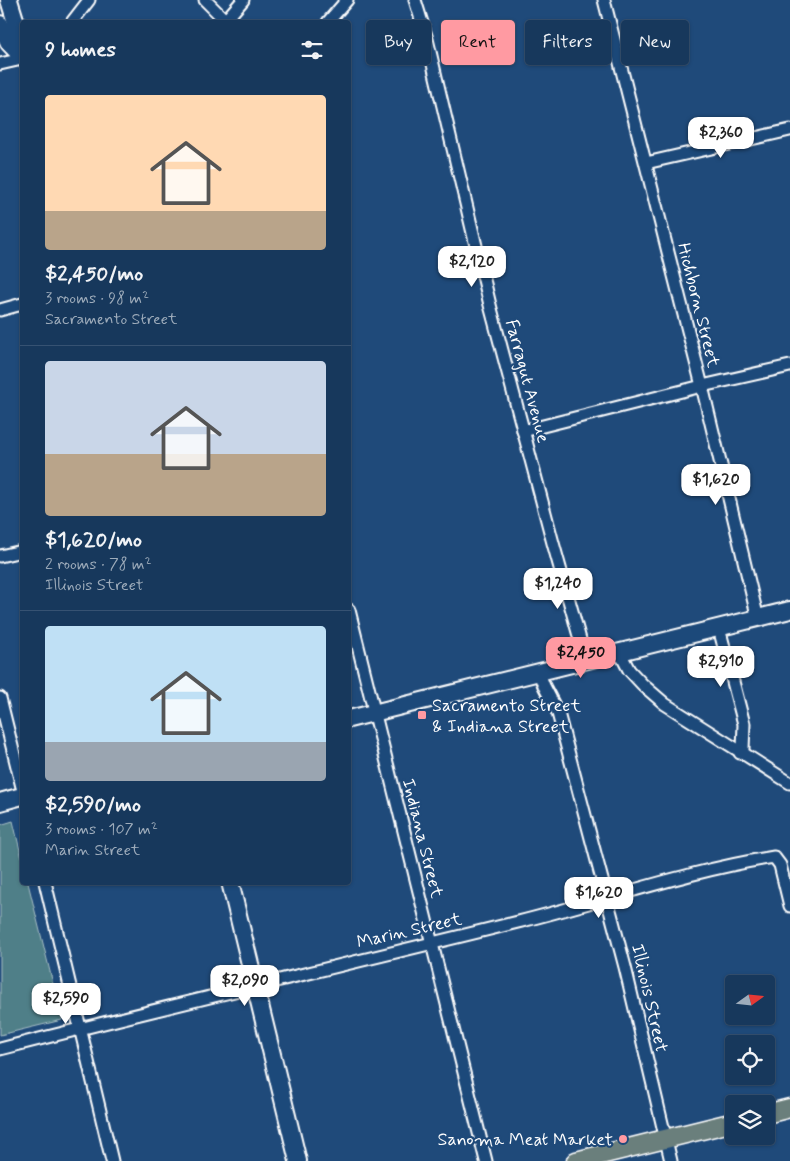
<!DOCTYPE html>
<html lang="en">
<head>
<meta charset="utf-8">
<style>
  :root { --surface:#17385c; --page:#203f62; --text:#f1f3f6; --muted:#9eacbb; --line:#365272; --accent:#ff9aa2 }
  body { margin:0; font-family:Mynerve,sans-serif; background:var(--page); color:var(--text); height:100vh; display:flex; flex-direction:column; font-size:19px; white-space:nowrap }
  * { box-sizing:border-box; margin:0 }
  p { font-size:16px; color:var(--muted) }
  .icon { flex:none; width:28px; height:28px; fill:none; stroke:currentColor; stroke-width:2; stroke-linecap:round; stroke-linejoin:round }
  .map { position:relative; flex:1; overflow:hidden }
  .drawer { position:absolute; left:20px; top:20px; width:331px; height:865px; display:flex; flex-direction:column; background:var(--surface); border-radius:5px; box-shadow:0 1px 4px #0004,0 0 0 1px var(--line) }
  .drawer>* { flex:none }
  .hud { position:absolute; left:366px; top:20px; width:349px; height:45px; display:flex; gap:10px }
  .needle { width:32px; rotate:75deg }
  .tools { position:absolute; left:725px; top:975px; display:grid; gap:10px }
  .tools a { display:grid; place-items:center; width:50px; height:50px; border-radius:5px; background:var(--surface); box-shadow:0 1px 4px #0004,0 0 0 1px var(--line); font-size:25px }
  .price { position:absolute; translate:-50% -42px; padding:0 11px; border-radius:10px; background:#fff; color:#222; font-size:16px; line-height:32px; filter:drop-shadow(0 1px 2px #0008) }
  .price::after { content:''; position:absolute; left:50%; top:30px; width:15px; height:11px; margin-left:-8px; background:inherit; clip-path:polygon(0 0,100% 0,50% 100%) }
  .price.active { background:var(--accent); color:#111 }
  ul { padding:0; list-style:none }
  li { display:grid; align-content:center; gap:10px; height:265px; padding:0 25px }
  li+li { border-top:1px solid var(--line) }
  li span { display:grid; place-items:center; height:155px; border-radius:5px; color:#555 }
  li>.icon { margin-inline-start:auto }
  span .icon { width:90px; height:90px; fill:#fffc; stroke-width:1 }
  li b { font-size:21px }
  h2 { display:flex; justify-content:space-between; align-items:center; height:60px; padding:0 25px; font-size:21px }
  .chip { padding:0 18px; border-radius:5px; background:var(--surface); box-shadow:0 1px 4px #0004,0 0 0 1px var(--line); font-size:18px; line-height:45px }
  .chip.active { background:var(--accent); color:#111 }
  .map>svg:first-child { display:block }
  .green { fill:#507f88; stroke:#a8bfc4 }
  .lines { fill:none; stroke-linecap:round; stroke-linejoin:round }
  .minor-casing { stroke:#fff; stroke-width:15 }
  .secondary-casing { stroke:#fff; stroke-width:20 }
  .primary-casing { stroke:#fff; stroke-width:21 }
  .minor { stroke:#1f4a7a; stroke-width:11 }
  .secondary { stroke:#1f4a7a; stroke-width:16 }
  .primary { stroke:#6b7f7c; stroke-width:18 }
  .poi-dot { fill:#ff9aa2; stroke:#1f4a7a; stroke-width:2 }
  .labels { text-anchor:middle; stroke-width:4.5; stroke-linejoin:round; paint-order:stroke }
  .street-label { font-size:18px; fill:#fff; stroke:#1f4a7a }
  .poi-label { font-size:18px; fill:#fff; stroke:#1f4a7a; text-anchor:start }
</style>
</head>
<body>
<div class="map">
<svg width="790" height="1161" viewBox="0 0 790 1161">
  <rect width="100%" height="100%" fill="#1f4a7a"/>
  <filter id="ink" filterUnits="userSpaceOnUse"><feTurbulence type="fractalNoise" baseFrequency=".02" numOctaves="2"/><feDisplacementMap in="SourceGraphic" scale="10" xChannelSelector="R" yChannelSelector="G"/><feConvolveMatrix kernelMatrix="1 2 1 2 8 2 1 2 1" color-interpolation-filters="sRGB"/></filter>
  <g filter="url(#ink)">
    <!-- green -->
    <polygon class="green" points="13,821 22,859 22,882 28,883 62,1020 0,1035 0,825"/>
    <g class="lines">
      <defs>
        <g id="minor">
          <polyline points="205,0 227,22"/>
          <polyline points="415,0 427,39 490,305 553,543 586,661"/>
          <polyline points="604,0 702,386 758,619"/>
          <polyline points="72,22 89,0"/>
          <polyline points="224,22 243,0"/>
          <polyline points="328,22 347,0"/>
          <polyline points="0,64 22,59"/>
          <polyline points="646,163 790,130"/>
          <polyline points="0,310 22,304"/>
          <polyline points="523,431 702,386 790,366"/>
          <polyline points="0,556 22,551"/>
          <polyline points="349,610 486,1161"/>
          <polyline points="719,628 744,724 743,749 740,753"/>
          <polyline points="620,653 629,670 643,685 665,704 790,783"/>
          <polyline points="539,673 544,686 558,713 625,967 671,1161"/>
          <polyline points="0,698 22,787"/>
          <polyline points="45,882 112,1161"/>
          <path d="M0,1049C172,1005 345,965 518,922C603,901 687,871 774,857L780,865L790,906"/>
        </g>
        <g id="secondary">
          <polyline points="9,0 22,42"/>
          <polyline points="0,24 9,43 22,57"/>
          <polyline points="349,719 790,610"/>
          <polyline points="0,802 22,796"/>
          <polyline points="230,882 298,1161"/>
        </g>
        <g id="primary">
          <polyline points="766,1114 790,1108"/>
          <polyline points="576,1161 734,1122"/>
        </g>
      </defs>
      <!-- minor casing -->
      <use href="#minor" class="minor-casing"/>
      <!-- secondary casing -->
      <use href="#secondary" class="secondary-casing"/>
      <!-- primary casing -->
      <use href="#primary" class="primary-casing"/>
      <!-- minor -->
      <use href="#minor" class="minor"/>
      <!-- secondary -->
      <use href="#secondary" class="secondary"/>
      <!-- primary -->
      <use href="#primary" class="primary"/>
    </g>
  </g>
  <!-- markers -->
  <g class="poi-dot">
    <rect x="417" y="710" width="10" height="10" rx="2.5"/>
    <circle cx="623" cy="1139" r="5"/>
  </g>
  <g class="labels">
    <!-- street labels -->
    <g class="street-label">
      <text transform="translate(699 305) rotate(76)" y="6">Hichborn Street</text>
      <text transform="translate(528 381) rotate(75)" y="6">Farragut Avenue</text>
      <text transform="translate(423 838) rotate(76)" y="6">Indiana Street</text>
      <text transform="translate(409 930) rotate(-13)" y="6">Marin Street</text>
      <text transform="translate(650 998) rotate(77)" y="6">Illinois Street</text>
    </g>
    <!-- poi labels -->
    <g class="poi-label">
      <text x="432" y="711">Sacramento Street<tspan x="432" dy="21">&amp; Indiana Street</tspan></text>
      <text x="613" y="1145" text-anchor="end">Sanoma Meat Market</text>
    </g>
  </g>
</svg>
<div class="tools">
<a><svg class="needle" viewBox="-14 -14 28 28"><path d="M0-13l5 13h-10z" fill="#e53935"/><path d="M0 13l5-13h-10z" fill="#9eacbb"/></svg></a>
<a><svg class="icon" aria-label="locate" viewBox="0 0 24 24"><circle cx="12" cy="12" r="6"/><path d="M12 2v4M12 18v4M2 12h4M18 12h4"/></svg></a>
<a><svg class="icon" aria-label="layers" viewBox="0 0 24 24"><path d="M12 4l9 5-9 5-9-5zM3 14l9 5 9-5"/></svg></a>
</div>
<b class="price" style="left:721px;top:159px">$2,360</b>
<b class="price" style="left:472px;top:288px">$2,120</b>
<b class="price" style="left:716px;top:506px">$1,620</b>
<b class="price" style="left:558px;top:610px">$1,240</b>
<b class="price active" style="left:581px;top:679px">$2,450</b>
<b class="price" style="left:721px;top:688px">$2,910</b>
<b class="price" style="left:599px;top:919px">$1,620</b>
<b class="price" style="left:245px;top:1007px">$2,090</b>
<b class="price" style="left:66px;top:1025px">$2,590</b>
<div class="hud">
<a class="chip">Buy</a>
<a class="chip active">Rent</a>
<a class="chip">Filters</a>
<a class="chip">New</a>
</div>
<section class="drawer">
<h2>9 homes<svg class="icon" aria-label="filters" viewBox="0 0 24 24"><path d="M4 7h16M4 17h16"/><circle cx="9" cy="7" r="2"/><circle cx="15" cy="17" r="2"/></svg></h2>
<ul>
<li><span style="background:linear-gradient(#ffd9b3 75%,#b9a48a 0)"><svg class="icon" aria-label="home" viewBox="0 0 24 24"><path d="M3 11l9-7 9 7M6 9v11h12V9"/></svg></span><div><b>$2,450/mo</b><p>3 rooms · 98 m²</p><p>Sacramento Street</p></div></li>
<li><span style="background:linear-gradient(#c9d6e8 60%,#b9a48a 0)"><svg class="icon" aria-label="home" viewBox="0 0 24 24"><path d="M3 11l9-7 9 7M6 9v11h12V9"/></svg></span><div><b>$1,620/mo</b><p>2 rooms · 78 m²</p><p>Illinois Street</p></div></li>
<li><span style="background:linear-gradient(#bfe0f5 75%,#9aa5b1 0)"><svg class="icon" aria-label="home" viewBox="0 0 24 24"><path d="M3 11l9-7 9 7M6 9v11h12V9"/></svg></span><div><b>$2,590/mo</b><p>3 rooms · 107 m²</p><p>Marin Street</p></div></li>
</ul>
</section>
</div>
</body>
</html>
